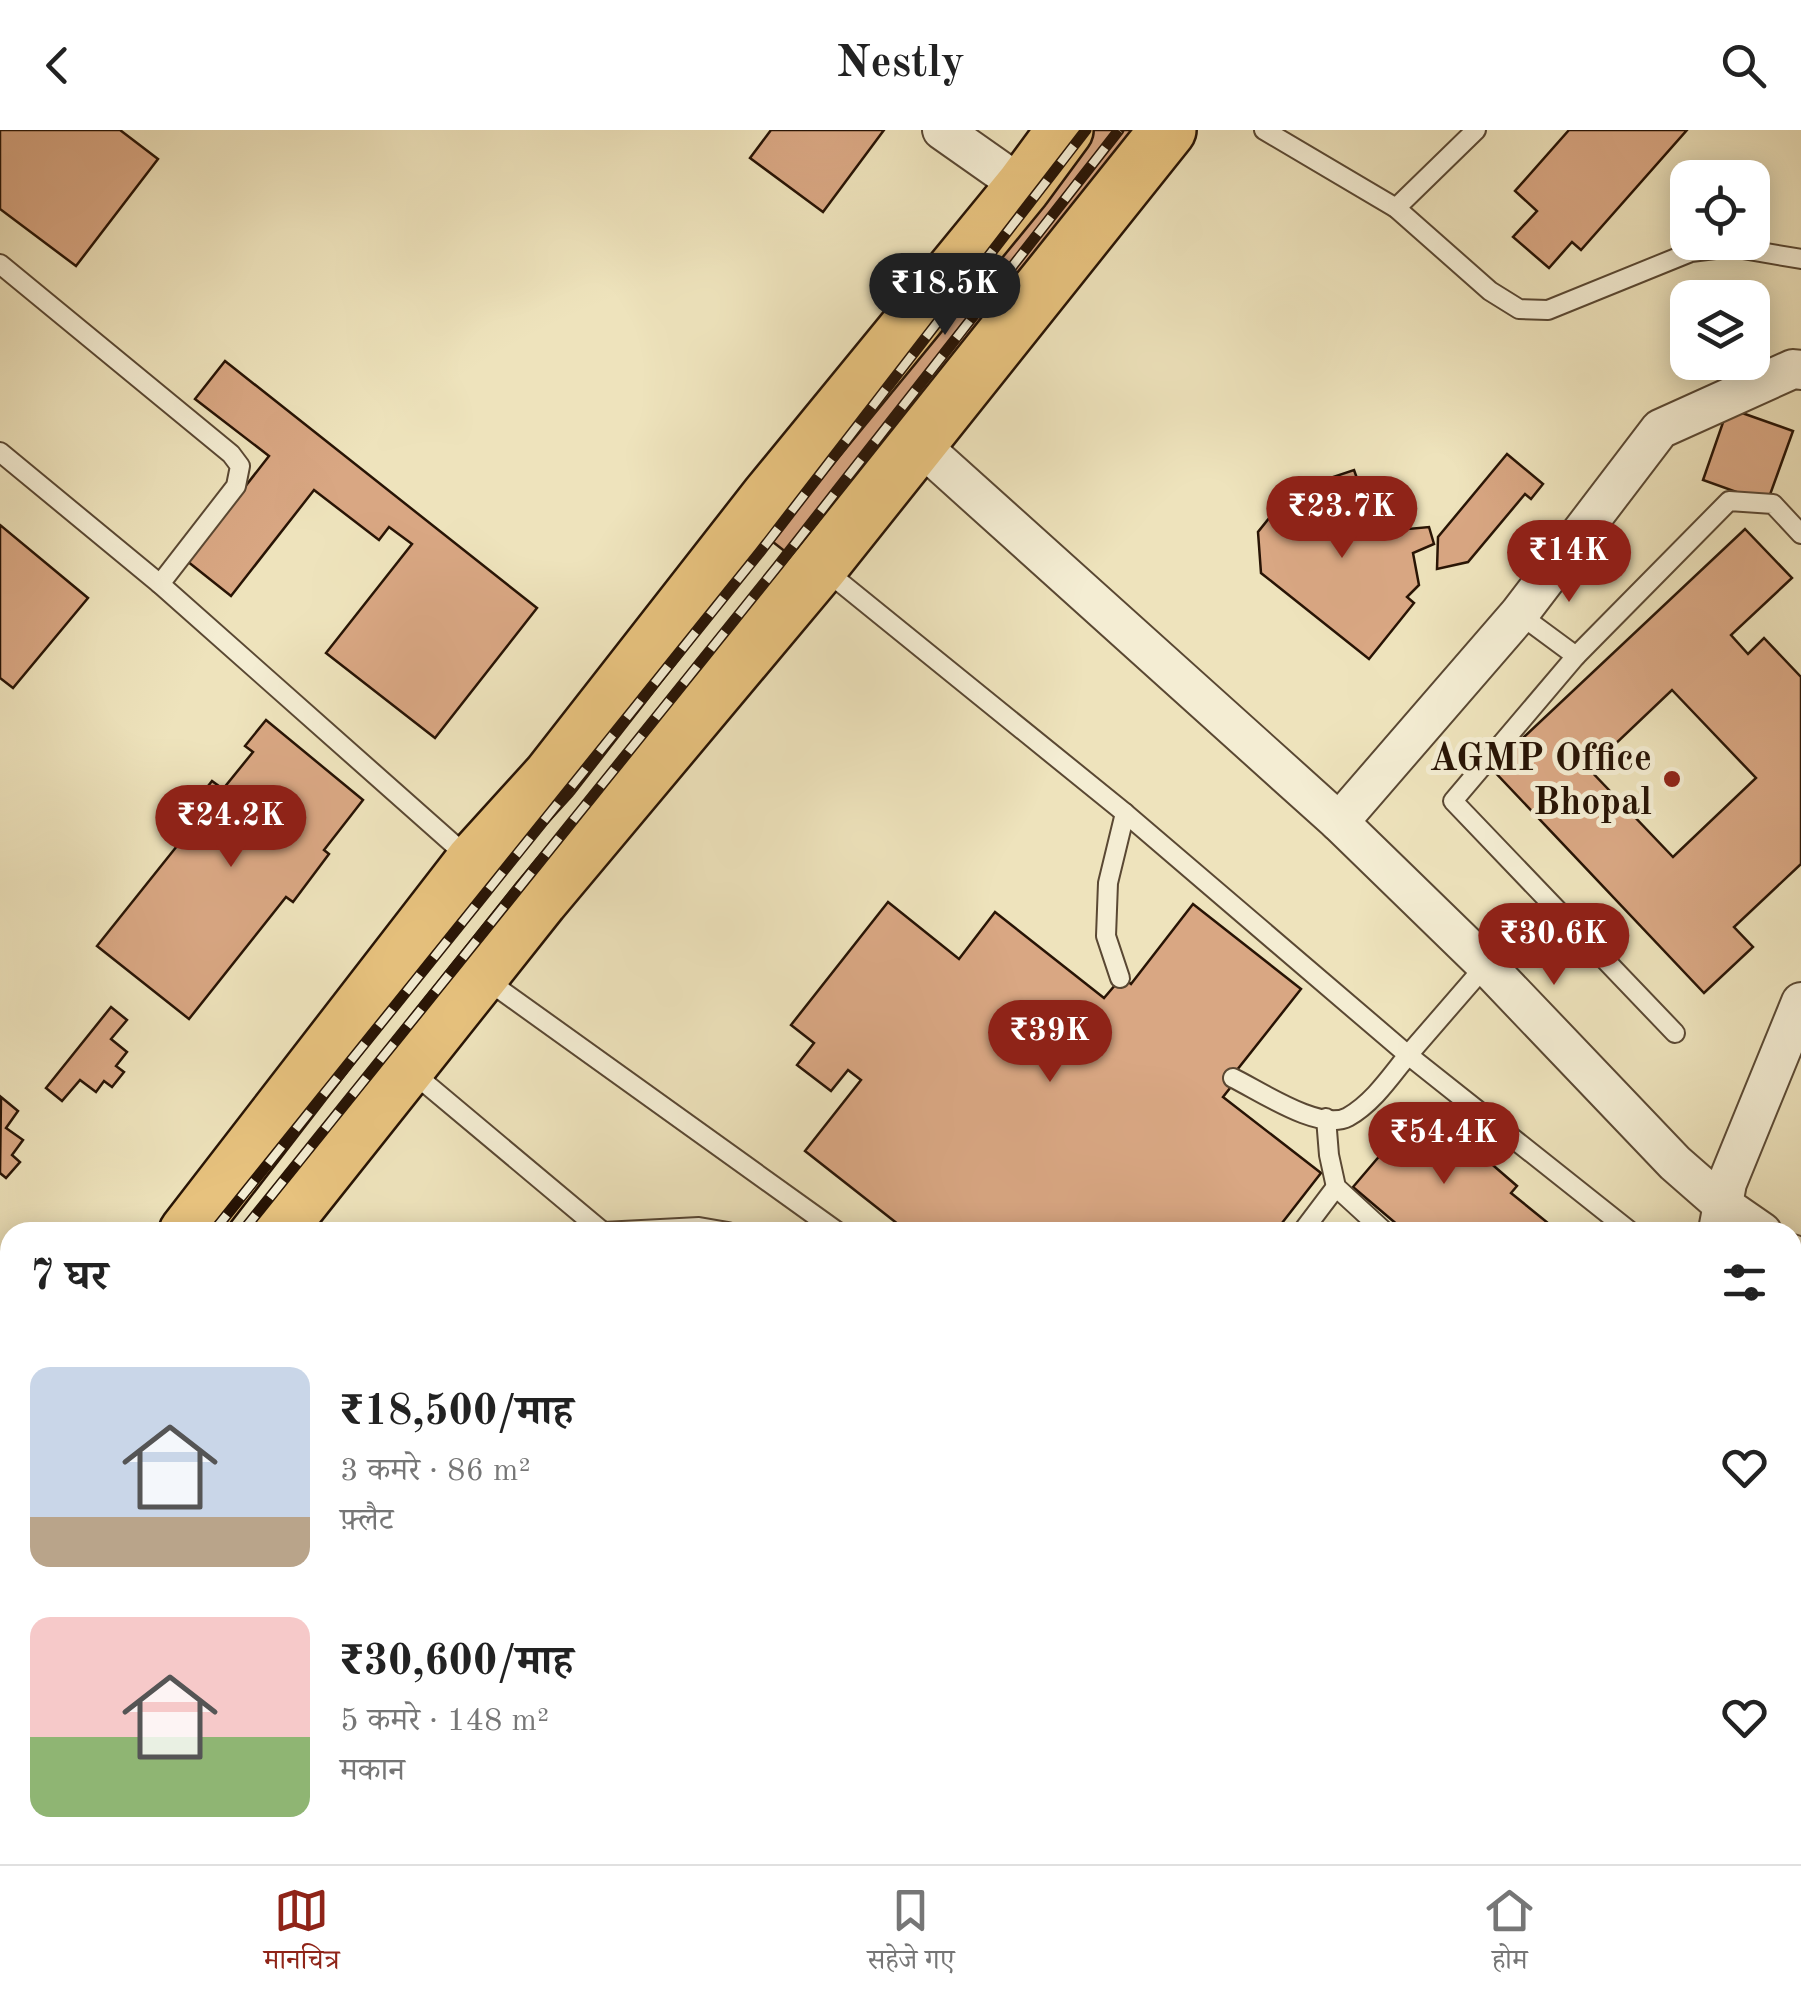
<!DOCTYPE html>
<html lang="hi">
<head>
<meta charset="utf-8">
<style>
  :root { --surface:#fff; --page:#f2f2f2; --text:#222; --muted:#767676; --line:#e0e0e0; --accent:#8f2418 }
  body { margin:0; font-family:"Old Standard TT","Noto Serif Devanagari",serif; background:var(--page); color:var(--text); height:100vh; display:flex; flex-direction:column; font-size:38px; white-space:nowrap }
  * { box-sizing:border-box; margin:0 }
  p { font-size:32px; color:var(--muted) }
  .icon { flex:none; width:55px; height:55px; fill:none; stroke:currentColor; stroke-width:2; stroke-linecap:round; stroke-linejoin:round }
  .map { position:relative; flex:1; overflow:hidden }
  .drawer { position:absolute; left:0px; top:1092px; width:1802px; height:642px; display:flex; flex-direction:column; background:var(--surface); border-radius:30px 30px 0 0; box-shadow:0 5px 25px #0003 }
  .drawer>* { flex:none }
  .fabs { position:absolute; left:1670px; top:30px; display:grid; gap:20px }
  .fabs a { display:grid; place-items:center; width:100px; height:100px; border-radius:20px; background:var(--surface); box-shadow:0 5px 25px #0003; font-size:50px }
  .price { position:absolute; translate:-50% -85px; padding:0 22px; border-radius:35px; background:var(--accent); color:#fff; font-size:32px; line-height:65px; filter:drop-shadow(0 2px 5px #0008) }
  .price::after { content:''; position:absolute; left:50%; top:60px; width:30px; height:22px; margin-left:-15px; background:inherit; clip-path:polygon(0 0,100% 0,50% 100%) }
  .price.current { background:#222; color:#fff }
  ul { padding:0; list-style:none }
  li { display:flex; align-items:center; gap:30px; height:250px; padding:0 30px }
  li span { display:grid; place-items:center; flex:none; width:280px; height:200px; border-radius:20px; color:#555 }
  li>.icon { margin-inline-start:auto }
  span .icon { width:120px; height:120px; fill:#fffc; stroke-width:1 }
  li b { font-size:42px }
  h2 { display:flex; justify-content:space-between; align-items:center; height:120px; padding:0 30px; font-size:42px }
  header { display:flex; justify-content:space-between; align-items:center; height:130px; padding:0 30px; background:var(--surface); font-size:45px; font-weight:700 }
  .menu { display:flex; justify-content:space-around; align-items:center; height:140px; border-top:2px solid var(--line); background:var(--surface); font-size:28px; color:var(--muted) }
  .menu a { display:grid; justify-items:center; gap:5px }
  .menu .current { color:var(--accent) }
  .map>svg:first-child { display:block }
  .building { fill:#d9a783; stroke:#281405; stroke-width:2.5; fill-rule:evenodd }
  .lines { fill:none; stroke-linecap:round; stroke-linejoin:round }
  .lane-casing { stroke:#5a4833; stroke-width:22 }
  .street-casing { stroke:#5a4833; stroke-width:42 }
  .secondary-casing { stroke:#281405; stroke-width:58 }
  .primary-casing { stroke:#281405; stroke-width:60 }
  .lane { stroke:#f4edd3; stroke-width:18 }
  .street { stroke:#f4edd3; stroke-width:38 }
  .secondary { stroke:#f4edd3; stroke-width:52 }
  .primary { stroke:#e7c27e; stroke-width:55 }
  .rail-casing { stroke:#281405; stroke-width:11 }
  .rail { stroke:#f4edd3; stroke-width:8; stroke-dasharray:22; stroke-linecap:butt }
  .poi-dot { fill:#8f2418; stroke:#f4edd3; stroke-width:4 }
  .labels { text-anchor:middle; stroke-width:10; stroke-linejoin:round; paint-order:stroke }
  .poi-label { font-size:38px; font-weight:bold; fill:#281405; stroke:#f4edd3; text-anchor:end }
</style>
</head>
<body>
<header><svg class="icon" aria-label="back" viewBox="0 0 24 24"><path d="M15 5l-7 7 7 7"/></svg>Nestly<svg class="icon" aria-label="search" viewBox="0 0 24 24"><circle cx="10" cy="10" r="6"/><path d="M15 15l6 6"/></svg></header>
<div class="map">
<svg width="1801" height="1734" viewBox="0 0 1801 1734">
  <rect width="100%" height="100%" fill="#eee3bc"/>
  <filter id="stains"><feTurbulence type="fractalNoise" baseFrequency=".002" numOctaves="4"/><feColorMatrix values="0 0 0 0 .2 0 0 0 0 .09 0 0 0 0 .02 0 0 0 .5 -.17"/></filter>
  <radialGradient id="worn" r=".72"><stop offset=".6" stop-color="#630" stop-opacity="0"/><stop offset="1" stop-color="#630" stop-opacity=".3"/></radialGradient>
  <!-- building -->
  <g class="building">
    <polygon points="0,0 120,0 158,29 76,136 0,79"/>
    <polygon points="771,0 884,0 823,82 750,28"/>
    <polygon points="1033,0 1184,0 824,452 731,379"/>
    <polygon points="1569,0 1687,0 1581,120 1572,112 1549,138 1513,107 1537,81 1515,61"/>
    <polygon points="225,231 537,478 435,608 326,523 412,414 389,397 379,410 314,360 231,466 187,431 269,326 195,269"/>
    <polygon points="1728,278 1793,301 1767,373 1703,350"/>
    <polygon points="1507,324 1543,354 1531,369 1525,364 1468,432 1437,439 1438,407"/>
    <polygon points="1354,340 1376,402 1429,397 1434,414 1413,423 1419,455 1407,467 1414,473 1369,529 1261,443 1258,402 1291,361"/>
    <polygon points="0,395 88,468 13,558 0,548"/>
    <path d="M1745,399L1792,448L1731,505L1748,524L1764,508L1801,547V734L1734,797L1753,817L1704,863L1491,638ZM1672,560L1756,648L1673,727L1589,639Z"/>
    <polygon points="266,590 363,670 324,720 329,724 293,772 286,767 189,889 97,816 189,701 179,693 212,651 223,659 253,622 245,616"/>
    <polygon points="888,772 959,829 995,782 1104,868 1122,847 1131,854 1193,774 1301,859 1237,940 1241,944 1223,967 1321,1043 1275,1102 908,1102 805,1021 861,950 848,940 831,961 797,935 814,913 791,895"/>
    <polygon points="111,877 127,890 111,909 127,922 116,936 124,942 112,957 104,951 96,962 80,950 62,971 46,958"/>
    <polygon points="1,967 18,981 6,998 23,1010 12,1025 20,1032 6,1048 0,1043"/>
    <polygon points="1417,982 1459,1018 1465,1011 1517,1056 1511,1063 1559,1102 1406,1102 1353,1057"/>
    <polygon points="100,1725 205,1725 199,1734 93,1734"/>
    <polygon points="751,1725 884,1725 882,1730 871,1734 771,1734"/>
    <polygon points="956,1725 1005,1725 1005,1734 955,1734"/>
  </g>
  <g class="lines">
    <defs>
      <g id="lane">
        <polyline points="1264,0 1396,78 1490,161 1519,179 1548,180 1691,122 1731,117 1801,129"/>
        <polyline points="1396,78 1476,0"/>
        <polyline points="0,134 231,324 240,336 236,356 160,454"/>
        <polyline points="0,322 160,454 469,728"/>
        <path d="M825,440L1125,683L1408,925C1391,946 1373,973 1348,987C1320,1002 1260,961 1233,948"/>
        <polyline points="1519,484 1576,526"/>
        <polyline points="1486,835 1408,925 1631,1102"/>
        <polyline points="484,848 838,1102"/>
        <polyline points="1120,848 1106,806 1108,753 1125,683"/>
        <polyline points="1675,903 1453,671 1576,526 1729,371 1773,374 1801,404"/>
        <polyline points="412,942 603,1102 699,1097 728,1102"/>
        <polyline points="1326,988 1329,1025 1336,1057 1385,1102"/>
        <polyline points="1302,1102 1336,1057"/>
        <polyline points="264,1725 281,1734"/>
        <polyline points="1543,1725 1548,1734"/>
        <polyline points="228,1734 234,1725"/>
        <polyline points="347,1734 352,1725"/>
        <polyline points="951,1734 951,1725"/>
        <polyline points="1009,1734 1010,1725"/>
        <polyline points="1189,1734 1189,1725"/>
      </g>
      <g id="street">
        <polyline points="942,0 1023,57"/>
        <polyline points="918,313 1339,692 1486,835 1675,1033 1723,1075 1762,1102"/>
        <polyline points="1339,692 1519,484 1660,299 1793,239 1801,240"/>
        <polyline points="1719,1095 1727,1053 1801,872"/>
        <polyline points="1792,1124 1801,1130"/>
        <polyline points="1792,1234 1801,1244"/>
        <polyline points="1792,1500 1801,1494"/>
        <polyline points="0,1586 10,1573"/>
        <polyline points="1753,1725 1758,1734"/>
      </g>
      <polyline id="secondary" points="519,1725 537,1734"/>
      <g id="primary">
        <polyline points="187,1102 473,732 551,646 769,367 1023,57 1065,0"/>
        <polyline points="276,1102 540,770 820,436 1168,0"/>
        <polyline points="0,1336 10,1323"/>
        <polyline points="0,1456 10,1442"/>
      </g>
    </defs>
    <!-- lane casing -->
    <use href="#lane" class="lane-casing"/>
    <!-- street casing -->
    <use href="#street" class="street-casing"/>
    <!-- secondary casing -->
    <use href="#secondary" class="secondary-casing"/>
    <!-- primary casing -->
    <use href="#primary" class="primary-casing"/>
    <!-- lane -->
    <use href="#lane" class="lane"/>
    <!-- street -->
    <use href="#street" class="street"/>
    <!-- secondary -->
    <use href="#secondary" class="secondary"/>
    <!-- primary -->
    <use href="#primary" class="primary"/>
    <defs>
      <g id="rail">
        <polyline points="213,1102 760,422 1086,0"/>
        <polyline points="242,1102 777,437 1119,0"/>
        <polyline points="0,1373 10,1360"/>
        <polyline points="0,1406 10,1393"/>
      </g>
    </defs>
    <!-- rail casing -->
    <use href="#rail" class="rail-casing"/>
    <!-- rail -->
    <use href="#rail" class="rail"/>
  </g>
  <!-- markers -->
  <circle class="poi-dot" cx="1672" cy="649" r="10"/>
  <g class="labels">
    <!-- poi labels -->
    <g class="poi-label">
      <text x="1652" y="640">AGMP Office<tspan x="1652" dy="44">Bhopal</tspan></text>
    </g>
  </g>
  <rect width="100%" height="100%" filter="url(#stains)"/>
  <rect width="100%" height="100%" fill="url(#worn)"/>
</svg>
<div class="fabs">
<a><svg class="icon" aria-label="locate" viewBox="0 0 24 24"><circle cx="12" cy="12" r="6"/><path d="M12 2v4M12 18v4M2 12h4M18 12h4"/></svg></a>
<a><svg class="icon" aria-label="layers" viewBox="0 0 24 24"><path d="M12 4l9 5-9 5-9-5zM3 14l9 5 9-5"/></svg></a>
</div>
<b class="price current" style="left:945px;top:208px">₹18.5K</b>
<b class="price" style="left:1342px;top:431px">₹23.7K</b>
<b class="price" style="left:1569px;top:475px">₹14K</b>
<b class="price" style="left:231px;top:740px">₹24.2K</b>
<b class="price" style="left:1554px;top:858px">₹30.6K</b>
<b class="price" style="left:1050px;top:955px">₹39K</b>
<b class="price" style="left:1444px;top:1057px">₹54.4K</b>
<section class="drawer">
<h2>7 घर<svg class="icon" aria-label="filters" viewBox="0 0 24 24"><path d="M4 7h16M4 17h16"/><circle cx="9" cy="7" r="2"/><circle cx="15" cy="17" r="2"/></svg></h2>
<ul>
<li><span style="background:linear-gradient(#c9d6e8 75%,#b9a48a 0)"><svg class="icon" aria-label="home" viewBox="0 0 24 24"><path d="M3 11l9-7 9 7M6 9v11h12V9"/></svg></span><div><b>₹18,500/माह</b><p>3 कमरे · 86 m²</p><p>फ़्लैट</p></div><svg class="icon" aria-label="heart" viewBox="0 0 24 24"><path d="M12 20l-8-8c-3-5 5-10 8-4 3-6 11-1 8 4z"/></svg></li>
<li><span style="background:linear-gradient(#f6c9c9 60%,#8fb573 0)"><svg class="icon" aria-label="home" viewBox="0 0 24 24"><path d="M3 11l9-7 9 7M6 9v11h12V9"/></svg></span><div><b>₹30,600/माह</b><p>5 कमरे · 148 m²</p><p>मकान</p></div><svg class="icon" aria-label="heart" viewBox="0 0 24 24"><path d="M12 20l-8-8c-3-5 5-10 8-4 3-6 11-1 8 4z"/></svg></li>
</ul>
</section>
</div>
<nav class="menu">
<a class="current"><svg class="icon" aria-label="map" viewBox="0 0 24 24"><path d="M3 6l6-2 6 2 6-2v14l-6 2-6-2-6 2zM9 4v14M15 6v14"/></svg>मानचित्र</a>
<a><svg class="icon" aria-label="saved" viewBox="0 0 24 24"><path d="M7 4h10v16l-5-4-5 4z"/></svg>सहेजे गए</a>
<a><svg class="icon" aria-label="home" viewBox="0 0 24 24"><path d="M3 11l9-7 9 7M6 9v11h12V9"/></svg>होम</a>
</nav>
</body>
</html>
